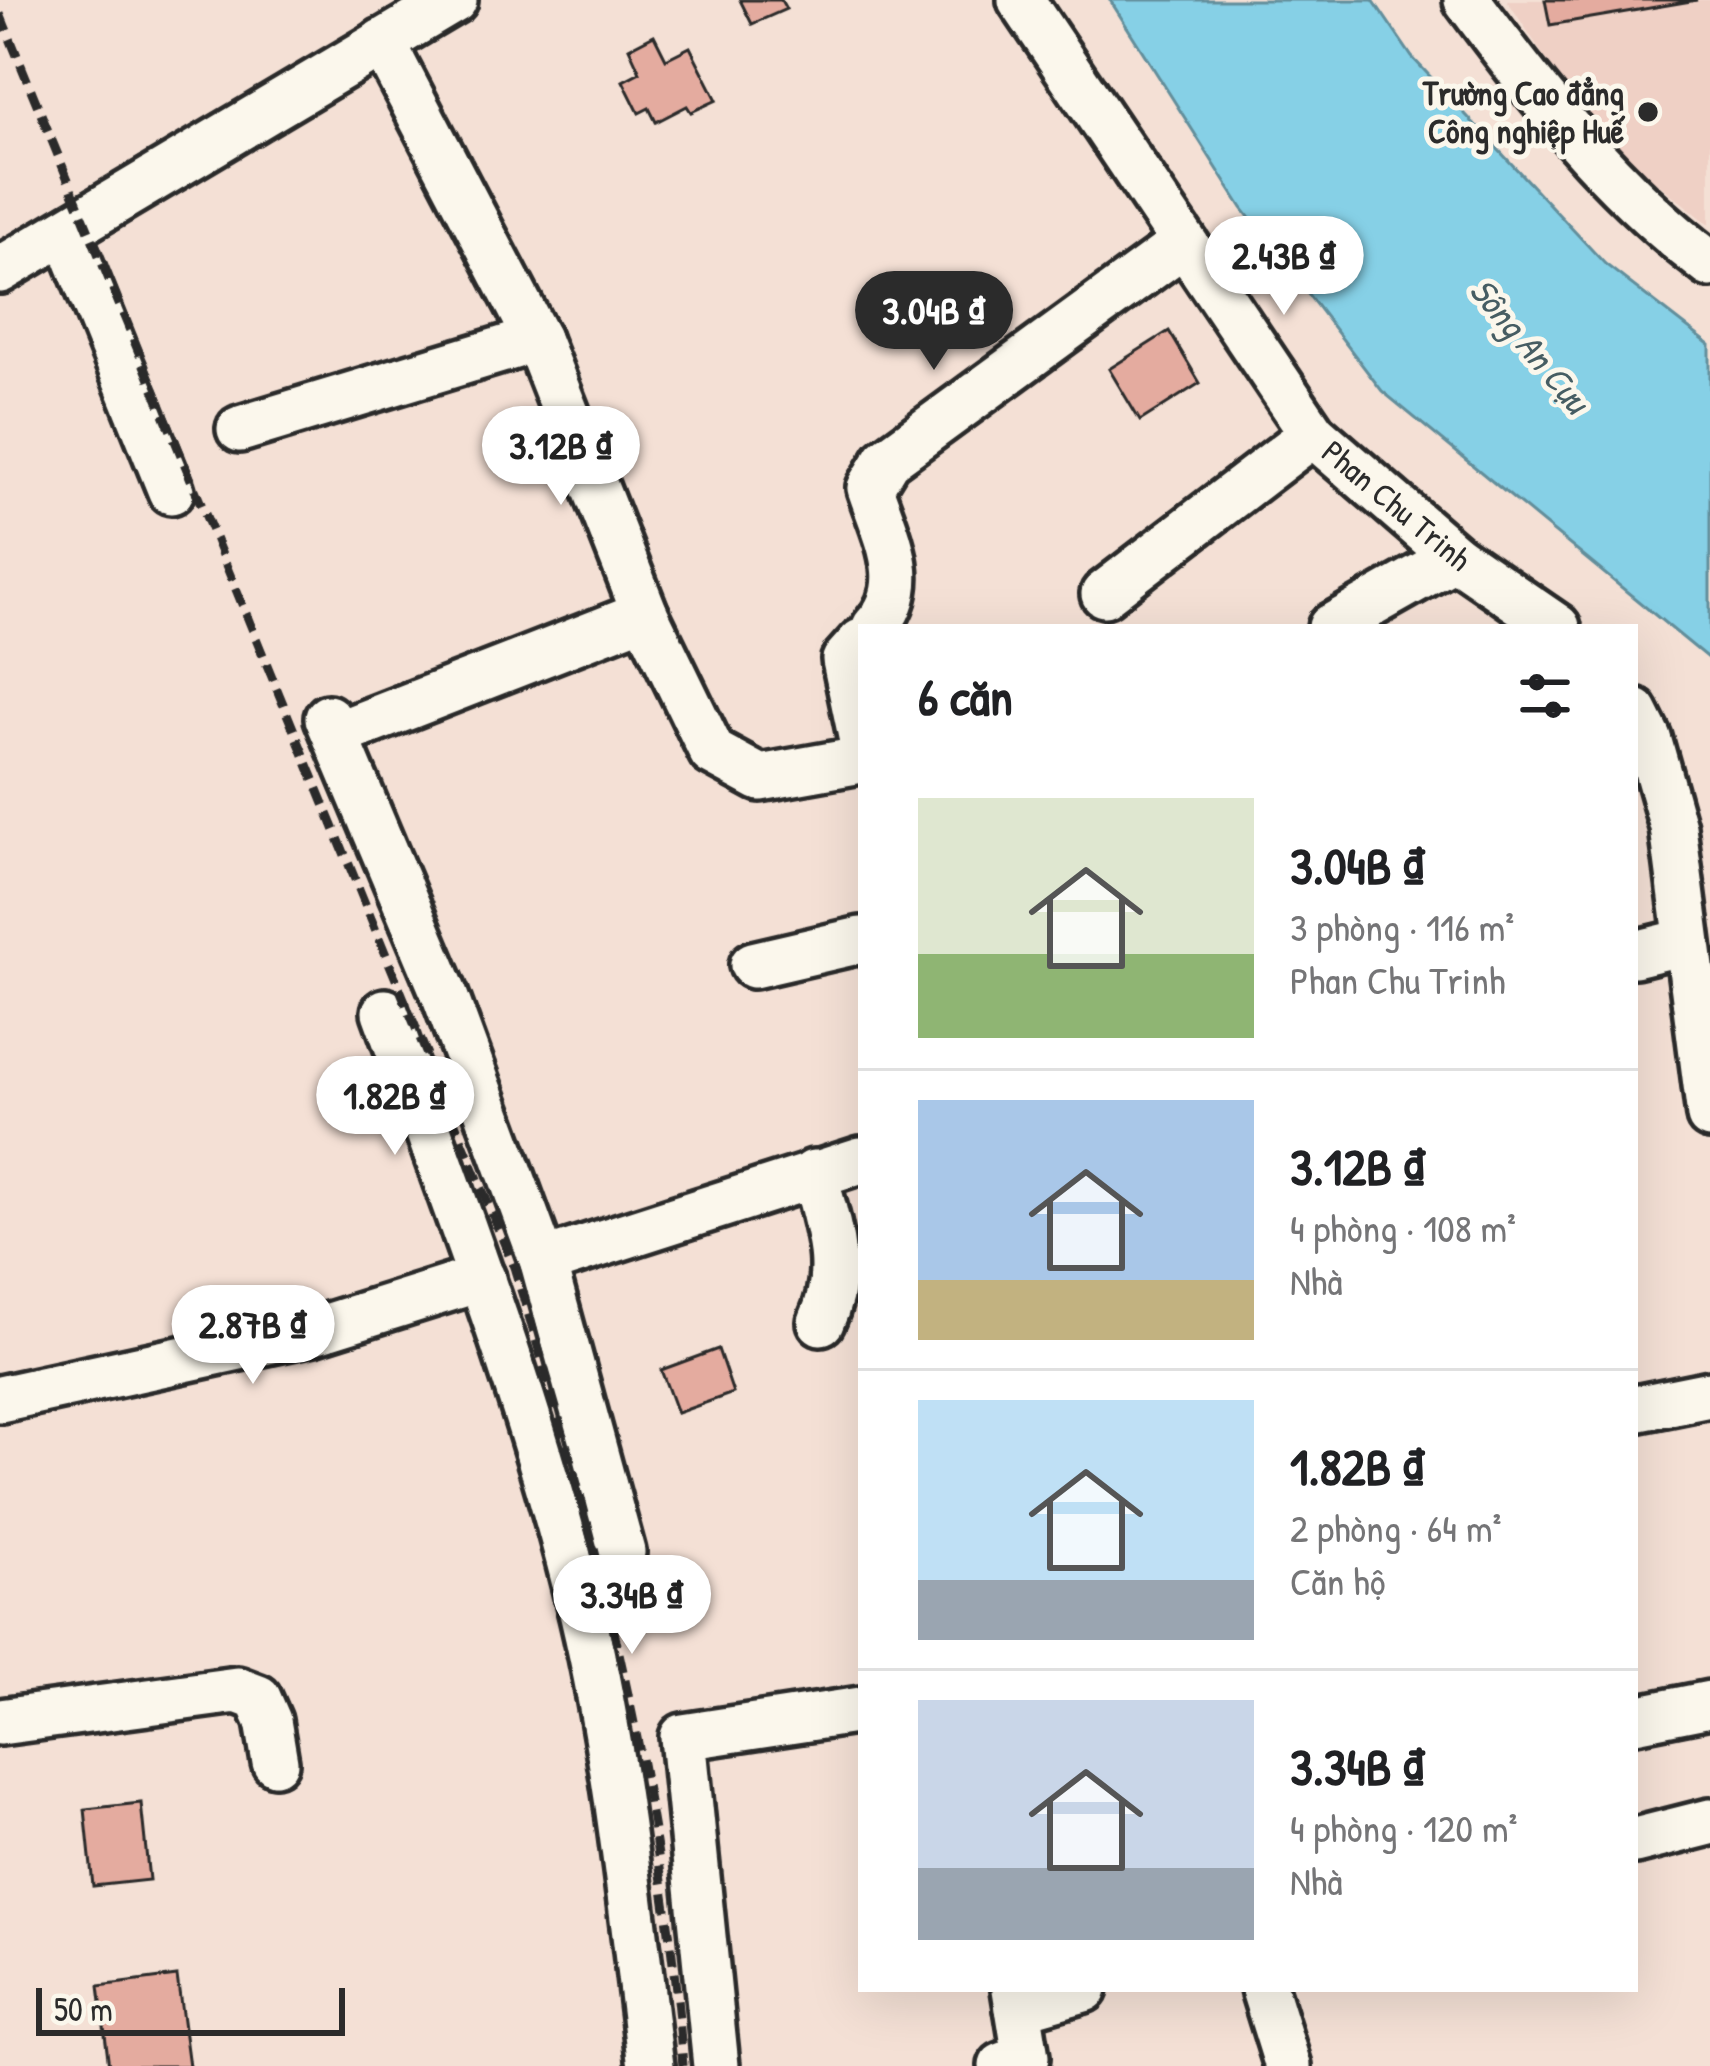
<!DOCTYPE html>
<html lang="vi">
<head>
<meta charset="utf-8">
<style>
  :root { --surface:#fff; --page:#f2f2f2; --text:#202124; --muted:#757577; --line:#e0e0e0; --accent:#2b2b2b }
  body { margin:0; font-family:"Patrick Hand",sans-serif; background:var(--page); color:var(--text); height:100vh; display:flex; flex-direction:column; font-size:45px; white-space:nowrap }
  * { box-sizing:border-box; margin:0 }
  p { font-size:39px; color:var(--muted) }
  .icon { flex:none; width:66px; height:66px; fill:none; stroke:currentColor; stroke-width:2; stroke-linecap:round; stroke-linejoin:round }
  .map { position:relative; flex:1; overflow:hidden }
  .details { position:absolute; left:858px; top:624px; width:780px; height:1368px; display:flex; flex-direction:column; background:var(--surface); border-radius:0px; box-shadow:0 12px 48px #0002 }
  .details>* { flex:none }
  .scale { position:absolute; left:36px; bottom:30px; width:309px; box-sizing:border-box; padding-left:12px; border:6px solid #2b2b2b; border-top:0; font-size:33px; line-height:42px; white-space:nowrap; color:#2b2b2b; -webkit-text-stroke:9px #fbf7ec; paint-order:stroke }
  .price { position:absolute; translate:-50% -102px; padding:0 27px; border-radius:42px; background:#fff; color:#222; font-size:39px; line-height:78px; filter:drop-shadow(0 3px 6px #0008) }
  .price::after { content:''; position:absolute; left:50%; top:72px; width:36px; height:27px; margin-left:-18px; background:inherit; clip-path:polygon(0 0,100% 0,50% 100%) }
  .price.selected { background:var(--accent); color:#fff }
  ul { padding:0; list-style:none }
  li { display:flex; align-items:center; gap:36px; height:300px; padding:0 60px }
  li+li { border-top:3px solid var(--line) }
  li span { display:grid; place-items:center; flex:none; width:336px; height:240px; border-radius:0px; color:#555 }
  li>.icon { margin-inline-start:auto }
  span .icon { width:144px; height:144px; fill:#fffc; stroke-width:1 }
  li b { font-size:51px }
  h2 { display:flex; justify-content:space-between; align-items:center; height:144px; padding:0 60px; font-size:51px }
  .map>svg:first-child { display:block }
  .built { fill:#efd0c5 }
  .water { fill:#86d0e6; stroke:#628e9b; stroke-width:3 }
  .building { fill:#e4ab9f; stroke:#2b2b2b; stroke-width:3 }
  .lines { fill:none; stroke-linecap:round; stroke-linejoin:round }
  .minor-casing { stroke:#2b2b2b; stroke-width:54 }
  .minor { stroke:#fbf7ec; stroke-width:45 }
  .rail { stroke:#2b2b2b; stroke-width:9; stroke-dasharray:18 9; stroke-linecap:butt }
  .poi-dot { fill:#2b2b2b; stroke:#fbf7ec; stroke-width:4.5 }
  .labels { text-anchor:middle; stroke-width:10; stroke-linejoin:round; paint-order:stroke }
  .poi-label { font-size:33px; font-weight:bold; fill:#2b2b2b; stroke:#fbf7ec; text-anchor:end }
  .street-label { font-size:33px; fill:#2b2b2b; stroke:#fbf7ec }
  .water-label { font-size:36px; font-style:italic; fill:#465d63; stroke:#fbf7ec }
</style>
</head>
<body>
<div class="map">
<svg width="1710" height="2066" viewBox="0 0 1710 2066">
  <rect width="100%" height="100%" fill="#f4e0d5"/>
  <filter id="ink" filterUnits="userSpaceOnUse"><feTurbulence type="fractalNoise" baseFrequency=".00833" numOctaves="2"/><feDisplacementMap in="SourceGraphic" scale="24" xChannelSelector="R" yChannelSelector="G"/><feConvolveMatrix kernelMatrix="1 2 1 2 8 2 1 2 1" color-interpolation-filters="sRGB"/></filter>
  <g filter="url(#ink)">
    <!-- built -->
    <polygon class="built" points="1507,0 1710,0 1710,225 1617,151 1555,73"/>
    <!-- water -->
    <polygon class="water" points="1110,0 1373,0 1412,57 1605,264 1710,345 1710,660 1382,391 1242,208"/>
    <!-- building -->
    <g class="building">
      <polygon points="740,0 781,0 786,9 752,24"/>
      <polygon points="1545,0 1697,0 1550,25"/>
      <polygon points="654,35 666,59 690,47 717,100 691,112 687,106 656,122 649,108 639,113 623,81 640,72 629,48"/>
      <polygon points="1169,331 1200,383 1140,421 1109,369"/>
      <polygon points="718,1349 733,1393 677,1413 661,1370"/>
      <polygon points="141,1803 149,1880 93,1886 85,1809"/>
      <polygon points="177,1976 189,2066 109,2066 99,1986"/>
    </g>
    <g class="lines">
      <defs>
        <g id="minor">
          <polyline points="1021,0 1313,434 1455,557 1557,627"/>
          <path d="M1467,0C1539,98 1612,190 1710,264"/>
          <polyline points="382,42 537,339 645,614 712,752 760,778 861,760"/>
          <polyline points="66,231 171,491"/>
          <polyline points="0,270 454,0"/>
          <polyline points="240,429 537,339"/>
          <polyline points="1104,594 1313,434"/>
          <path d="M875,627C914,585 886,536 870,488L887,460L1184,243"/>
          <polyline points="1331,627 1455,557"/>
          <polyline points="861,642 845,660 861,736"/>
          <polyline points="1635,712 1648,738 1673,827 1710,1116"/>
          <polyline points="328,718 445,996 543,1262 622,1552"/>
          <polyline points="353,728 645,614"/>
          <polyline points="1635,954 1684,942"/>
          <polyline points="753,965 861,940"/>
          <path d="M385,1012C457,1210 534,1410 583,1616C618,1764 632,1916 651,2066"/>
          <path d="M814,1173C828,1227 845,1270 821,1322"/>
          <polyline points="543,1262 861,1160"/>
          <polyline points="0,1399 313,1331 482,1278"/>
          <polyline points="1635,1409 1710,1394"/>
          <polyline points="1635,1719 1710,1704"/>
          <polyline points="0,1722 237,1690 258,1698 268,1721 275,1762"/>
          <polyline points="1635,1841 1710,1822"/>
          <polyline points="1264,1989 1288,2066"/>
          <polyline points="1018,2008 1084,1989"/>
          <polyline points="716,2066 683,1737 861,1710"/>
          <polyline points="1002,2066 1026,2057 1015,1989"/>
        </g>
      </defs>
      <!-- minor casing -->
      <use href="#minor" class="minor-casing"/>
      <!-- minor -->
      <use href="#minor" class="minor"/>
      <!-- rail -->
      <path class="rail" d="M0,14L514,1267C595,1529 662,1792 683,2066"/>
    </g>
  </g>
  <!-- markers -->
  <circle class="poi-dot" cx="1648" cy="112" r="12"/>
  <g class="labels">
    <!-- poi labels -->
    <g class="poi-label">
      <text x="1624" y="105">Trường Cao đẳng<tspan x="1624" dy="38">Công nghiệp Huế</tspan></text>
    </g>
    <!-- street labels -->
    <g class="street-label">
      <text transform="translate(1397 505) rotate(40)" y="12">Phan Chu Trinh</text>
    </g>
    <!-- water labels -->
    <g class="water-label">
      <text transform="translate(1530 345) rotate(50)" y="13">Sông An Cựu</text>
    </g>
  </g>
</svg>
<div class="scale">50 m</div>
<b class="price" style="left:1284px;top:318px">2.43B ₫</b>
<b class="price selected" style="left:934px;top:373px">3.04B ₫</b>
<b class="price" style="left:561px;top:508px">3.12B ₫</b>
<b class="price" style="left:395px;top:1158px">1.82B ₫</b>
<b class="price" style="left:253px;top:1387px">2.87B ₫</b>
<b class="price" style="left:632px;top:1657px">3.34B ₫</b>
<section class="details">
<h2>6 căn<svg class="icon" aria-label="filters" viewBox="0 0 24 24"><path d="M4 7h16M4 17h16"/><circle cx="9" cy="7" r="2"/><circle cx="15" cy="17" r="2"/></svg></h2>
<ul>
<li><span style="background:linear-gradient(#dfe7d0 65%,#8fb573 0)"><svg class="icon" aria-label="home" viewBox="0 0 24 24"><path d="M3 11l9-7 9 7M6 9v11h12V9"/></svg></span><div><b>3.04B ₫</b><p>3 phòng · 116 m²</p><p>Phan Chu Trinh</p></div></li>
<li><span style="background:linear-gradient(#a9c7e8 75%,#c2b280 0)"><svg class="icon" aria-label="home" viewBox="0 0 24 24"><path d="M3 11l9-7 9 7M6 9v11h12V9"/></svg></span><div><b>3.12B ₫</b><p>4 phòng · 108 m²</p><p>Nhà</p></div></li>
<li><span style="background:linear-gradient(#bfe0f5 75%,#9aa5b1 0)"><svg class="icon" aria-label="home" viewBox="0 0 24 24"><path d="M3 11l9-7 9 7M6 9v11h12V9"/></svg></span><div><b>1.82B ₫</b><p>2 phòng · 64 m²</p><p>Căn hộ</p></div></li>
<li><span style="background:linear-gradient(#c9d6e8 70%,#9aa5b1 0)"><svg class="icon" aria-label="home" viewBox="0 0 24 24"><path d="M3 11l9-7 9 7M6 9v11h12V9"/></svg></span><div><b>3.34B ₫</b><p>4 phòng · 120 m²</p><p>Nhà</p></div></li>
</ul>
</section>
</div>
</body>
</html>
